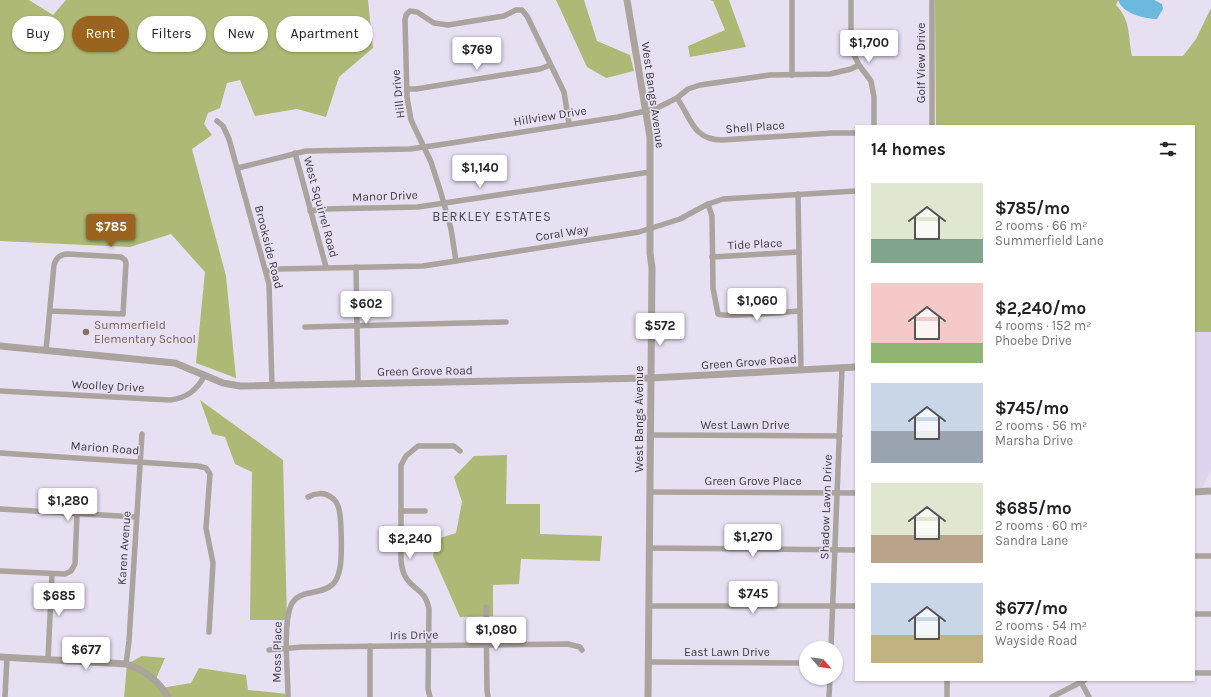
<!DOCTYPE html>
<html lang="en">
<head>
<meta charset="utf-8">
<style>
  :root { --surface:#fff; --page:#f6f6f6; --text:#202124; --muted:#757577; --accent:#9a631e }
  body { margin:0; font-family:Karla,sans-serif; background:var(--page); color:var(--text); height:100vh; display:flex; flex-direction:column; font-size:15px; white-space:nowrap }
  * { box-sizing:border-box; margin:0 }
  p { font-size:13px; color:var(--muted) }
  .icon { flex:none; width:22px; height:22px; fill:none; stroke:currentColor; stroke-width:2; stroke-linecap:round; stroke-linejoin:round }
  .map { position:relative; flex:1; overflow:hidden }
  .sheet { position:absolute; left:855px; top:125px; width:340px; height:556px; display:flex; flex-direction:column; background:var(--surface); border-radius:0px; box-shadow:0 1px 3px #0004 }
  .sheet>* { flex:none }
  .top-card { position:absolute; left:12px; top:16px; width:380px; height:36px; display:flex; gap:8px }
  .needle { width:26px; rotate:118deg }
  .fabs { position:absolute; left:799px; top:641px; display:grid; gap:8px }
  .fabs a { display:grid; place-items:center; width:44px; height:44px; border-radius:50%; background:var(--surface); box-shadow:0 1px 3px #0004; font-size:20px }
  .price { position:absolute; translate:-50% -34px; padding:0 9px; border-radius:4px; background:#fff; color:#222; font-size:13px; line-height:26px; filter:drop-shadow(0 1px 2px #0008) }
  .price::after { content:''; position:absolute; left:50%; top:24px; width:12px; height:9px; margin-left:-6px; background:inherit; clip-path:polygon(0 0,100% 0,50% 100%) }
  .price.active { background:var(--accent); color:#fff }
  ul { padding:0; list-style:none }
  li { display:flex; align-items:center; gap:12px; height:100px; padding:0 16px }
  li span { display:grid; place-items:center; flex:none; width:112px; height:80px; border-radius:0px; color:#555 }
  li>.icon { margin-inline-start:auto }
  span .icon { width:48px; height:48px; fill:#fffc; stroke-width:1 }
  li b { font-size:17px }
  h2 { display:flex; justify-content:space-between; align-items:center; height:48px; padding:0 16px; font-size:17px }
  .tag { padding:0 14px; border-radius:18px; background:var(--surface); box-shadow:0 1px 3px #0004; font-size:14px; line-height:36px }
  .tag.active { background:var(--accent); color:#fff }
  .map>svg:first-child { display:block }
  .built { fill:#dfd4ef }
  .green { fill:#adb975 }
  .water { fill:#6bb9dc }
  .lines { fill:none; stroke-linecap:round; stroke-linejoin:round }
  .minor { stroke:#aba39d; stroke-width:5.5 }
  .tertiary { stroke:#aba39d; stroke-width:7 }
  .education-dot { fill:#8d6e63; stroke:#e7e0f3; stroke-width:1.5 }
  .labels { text-anchor:middle; stroke-width:3; stroke-linejoin:round; paint-order:stroke }
  .street-label { font-size:12px; fill:#3d3a41; stroke:#e7e0f3 }
  .education-label { font-size:12px; fill:#785e54; stroke:#e7e0f3; text-anchor:start }
  .neighbourhood-label { font-size:13px; letter-spacing:1px; fill:#4a4454; stroke:#e7e0f3 }
</style>
</head>
<body>
<div class="map">
<svg width="1211" height="697" viewBox="0 0 1211 697">
  <rect width="100%" height="100%" fill="#e7e0f3"/>
  <!-- built -->
  <polygon class="built" points="1194,332 1211,332 1211,471 1200,492 1194,492"/>
  <!-- green -->
  <g class="green">
    <polygon points="0,0 29,0 53,15 66,0 368,0 373,48 339,77 326,117 297,109 255,116 240,80 227,83 220,108 208,113 204,124 212,135 192,149 226,276 236,378 196,363 205,272 171,234 130,247 0,241"/>
    <polygon points="556,0 584,0 597,41 630,55 634,71 606,78 587,67"/>
    <polygon points="710,0 729,0 746,47 690,57 688,46 725,30 713,1"/>
    <path d="M935,0H1118L1116,5C1131,20 1128,37 1132,56H1183L1196,39L1211,8V332H1194V126H936Z"/>
    <polygon points="200,400 283,460 287,620 250,620 252,472 235,464 225,437 212,434"/>
    <polygon points="507,455 506,504 540,504 540,534 602,536 600,561 521,559 519,584 493,585 493,616 460,617 433,556 437,539 456,533 462,502 454,477 474,456"/>
    <polygon points="142,656 165,658 155,681 161,688 191,683 199,668 246,675 248,690 288,694 288,697 124,697 127,664"/>
  </g>
  <!-- water -->
  <path class="water" d="M1118,0H1154L1162,4L1163,9L1157,19C1144,19 1122,13 1118,0Z"/>
  <g class="lines">
    <!-- minor -->
    <g class="minor">
      <polyline points="851,0 851,49 859,65 871,81 874,97 874,126"/>
      <polyline points="792,75 792,0"/>
      <polyline points="407,89 416,89 540,69 550,65"/>
      <path d="M677,98C691,118 693,140 722,140L833,133H856"/>
      <polyline points="217,121 223,126 229,139 269,284 272,386"/>
      <polyline points="932,126 932,0"/>
      <polyline points="295,153 326,267"/>
      <polyline points="238,168 306,151 410,149 445,144 618,117 655,109 677,98 688,89 700,85 770,75 830,74 851,69 859,65"/>
      <polyline points="798,194 801,369"/>
      <path d="M708,204L712,216L713,288L718,314C726,318 786,312 800,311"/>
      <polyline points="310,211 322,209 418,207 650,172"/>
      <polyline points="712,257 799,252"/>
      <polyline points="456,261 451,229 441,193 431,162 411,120 407,97 405,20 406,15 410,11 417,12 434,23 448,25 504,16 516,10 522,10 527,16 564,92 569,124"/>
      <polyline points="356,267 358,384"/>
      <polyline points="266,271 280,269 423,266 456,261 639,232 680,219 708,204 723,199 856,191"/>
      <polyline points="305,327 506,322"/>
      <path d="M46,350L54,265C56,258 60,254 68,254L121,257L125,260L126,263L123,314L50,311"/>
      <path d="M0,391L170,400C187,398 197,390 205,375"/>
      <polyline points="650,435 840,436"/>
      <polyline points="0,453 198,466 206,468 210,474 206,528 213,563 209,632"/>
      <polyline points="650,492 856,493"/>
      <polyline points="0,509 136,517"/>
      <polyline points="401,511 425,511"/>
      <polyline points="649,548 856,550"/>
      <polyline points="1194,556 1211,556"/>
      <polyline points="0,571 65,574 71,571 75,564 77,514"/>
      <polyline points="650,606 856,606"/>
      <polyline points="486,607 487,690 488,697"/>
      <polyline points="1194,614 1211,614"/>
      <polyline points="831,648 842,367"/>
      <polyline points="269,650 302,647 568,644 580,647 582,650"/>
      <polyline points="48,659 52,574"/>
      <polyline points="649,662 806,663"/>
      <polyline points="126,664 129,641 142,434"/>
      <polyline points="1194,673 1211,673"/>
      <polyline points="1081,682 1089,697"/>
      <polyline points="5,697 7,657"/>
      <path d="M288,697C288,673 283,630 290,608C297,587 320,597 333,584C337,580 339,573 340,568C342,558 342,515 338,506C337,503 334,499 331,497C324,492 315,493 308,497"/>
      <polyline points="370,697 370,646"/>
      <path d="M430,697L428,689L429,609C425,588 413,591 405,576C402,571 402,566 401,561V465L406,456L418,446H454L460,451"/>
      <polyline points="829,697 830,678"/>
      <polyline points="947,697 947,680"/>
      <polyline points="1052,697 1085,680"/>
    </g>
    <!-- tertiary -->
    <g class="tertiary">
      <polyline points="627,0 650,137 650,253 652,268 648,697"/>
      <polyline points="0,346 175,363 223,383 240,386 650,378 856,367"/>
      <polyline points="1194,492 1211,491"/>
      <path d="M0,657L126,664C145,670 158,680 168,697"/>
    </g>
  </g>
  <!-- markers -->
  <circle class="education-dot" cx="86" cy="332" r="4"/>
  <g class="labels">
    <!-- street labels -->
    <g class="street-label">
      <text transform="translate(921 63) rotate(-90)" y="4">Golf View Drive</text>
      <text transform="translate(398 94) rotate(-96)" y="4">Hill Drive</text>
      <text transform="translate(653 95) rotate(82)" y="4">West Bangs Avenue</text>
      <text transform="translate(550 116) rotate(-9)" y="4">Hillview Drive</text>
      <text transform="translate(755 127) rotate(-4)" y="4">Shell Place</text>
      <text transform="translate(385 196) rotate(-2)" y="4">Manor Drive</text>
      <text transform="translate(321 207) rotate(75)" y="4">West Squirrel Road</text>
      <text transform="translate(562 233) rotate(-9)" y="4">Coral Way</text>
      <text transform="translate(755 244) rotate(-3)" y="4">Tide Place</text>
      <text transform="translate(269 247) rotate(76)" y="4">Brookside Road</text>
      <text transform="translate(749 362) rotate(-4)" y="4">Green Grove Road</text>
      <text transform="translate(425 371) rotate(-1)" y="4">Green Grove Road</text>
      <text transform="translate(108 386) rotate(3)" y="4">Woolley Drive</text>
      <text transform="translate(639 419) rotate(-90)" y="4">West Bangs Avenue</text>
      <text x="745" y="429">West Lawn Drive</text>
      <text transform="translate(105 448) rotate(4)" y="4">Marion Road</text>
      <text x="753" y="485">Green Grove Place</text>
      <text transform="translate(826 507) rotate(-88)" y="4">Shadow Lawn Drive</text>
      <text transform="translate(124 548) rotate(-86)" y="4">Karen Avenue</text>
      <text transform="translate(414 635) rotate(-1)" y="4">Iris Drive</text>
      <text transform="translate(277 652) rotate(-89)" y="4">Moss Place</text>
      <text x="727" y="656">East Lawn Drive</text>
    </g>
    <!-- education labels -->
    <g class="education-label">
      <text x="94" y="329">Summerfield<tspan x="94" dy="14">Elementary School</tspan></text>
    </g>
    <!-- neighbourhood labels -->
    <g class="neighbourhood-label">
      <text x="492" y="221">BERKLEY ESTATES</text>
    </g>
  </g>
</svg>
<div class="fabs">
<a><svg class="needle" viewBox="-14 -14 28 28"><path d="M0-13l5 13h-10z" fill="#e53935"/><path d="M0 13l5-13h-10z" fill="#757577"/></svg></a>
</div>
<b class="price" style="left:869px;top:64px">$1,700</b>
<b class="price" style="left:477px;top:71px">$769</b>
<b class="price" style="left:480px;top:189px">$1,140</b>
<b class="price active" style="left:111px;top:248px">$785</b>
<b class="price" style="left:757px;top:322px">$1,060</b>
<b class="price" style="left:366px;top:325px">$602</b>
<b class="price" style="left:660px;top:347px">$572</b>
<b class="price" style="left:68px;top:522px">$1,280</b>
<b class="price" style="left:753px;top:558px">$1,270</b>
<b class="price" style="left:410px;top:560px">$2,240</b>
<b class="price" style="left:753px;top:615px">$745</b>
<b class="price" style="left:59px;top:617px">$685</b>
<b class="price" style="left:496px;top:651px">$1,080</b>
<b class="price" style="left:86px;top:671px">$677</b>
<div class="top-card">
<a class="tag">Buy</a>
<a class="tag active">Rent</a>
<a class="tag">Filters</a>
<a class="tag">New</a>
<a class="tag">Apartment</a>
</div>
<section class="sheet">
<h2>14 homes<svg class="icon" aria-label="filters" viewBox="0 0 24 24"><path d="M4 7h16M4 17h16"/><circle cx="9" cy="7" r="2"/><circle cx="15" cy="17" r="2"/></svg></h2>
<ul>
<li><span style="background:linear-gradient(#dfe7d0 70%,#7fa58c 0)"><svg class="icon" aria-label="home" viewBox="0 0 24 24"><path d="M3 11l9-7 9 7M6 9v11h12V9"/></svg></span><div><b>$785/mo</b><p>2 rooms · 66 m²</p><p>Summerfield Lane</p></div></li>
<li><span style="background:linear-gradient(#f6c9c9 75%,#8fb573 0)"><svg class="icon" aria-label="home" viewBox="0 0 24 24"><path d="M3 11l9-7 9 7M6 9v11h12V9"/></svg></span><div><b>$2,240/mo</b><p>4 rooms · 152 m²</p><p>Phoebe Drive</p></div></li>
<li><span style="background:linear-gradient(#c9d6e8 60%,#9aa5b1 0)"><svg class="icon" aria-label="home" viewBox="0 0 24 24"><path d="M3 11l9-7 9 7M6 9v11h12V9"/></svg></span><div><b>$745/mo</b><p>2 rooms · 56 m²</p><p>Marsha Drive</p></div></li>
<li><span style="background:linear-gradient(#dfe7d0 65%,#b9a48a 0)"><svg class="icon" aria-label="home" viewBox="0 0 24 24"><path d="M3 11l9-7 9 7M6 9v11h12V9"/></svg></span><div><b>$685/mo</b><p>2 rooms · 60 m²</p><p>Sandra Lane</p></div></li>
<li><span style="background:linear-gradient(#c9d6e8 65%,#c2b280 0)"><svg class="icon" aria-label="home" viewBox="0 0 24 24"><path d="M3 11l9-7 9 7M6 9v11h12V9"/></svg></span><div><b>$677/mo</b><p>2 rooms · 54 m²</p><p>Wayside Road</p></div></li>
</ul>
</section>
</div>
</body>
</html>
